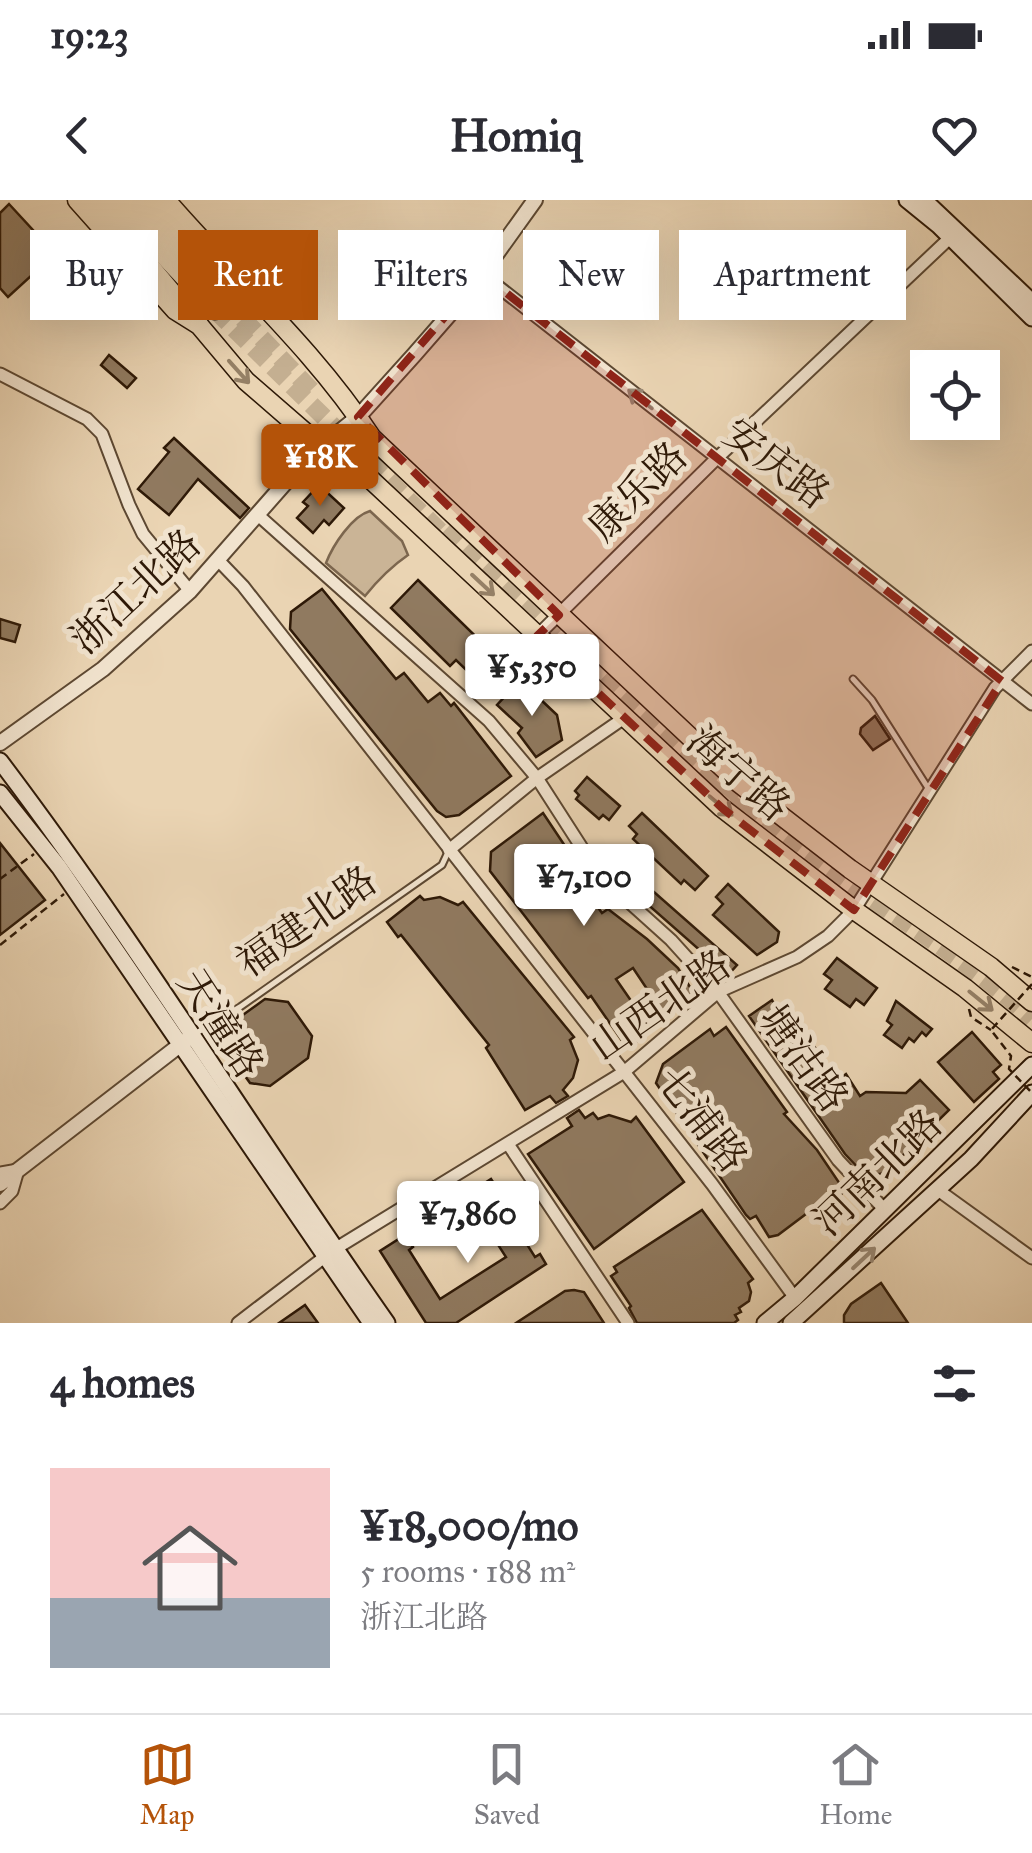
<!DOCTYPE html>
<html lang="en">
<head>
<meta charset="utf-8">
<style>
  :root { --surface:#fff; --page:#f2f2f3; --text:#2b2b33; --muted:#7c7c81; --line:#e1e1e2; --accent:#b45309 }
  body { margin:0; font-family:"IM FELL Great Primer","Noto Serif SC",serif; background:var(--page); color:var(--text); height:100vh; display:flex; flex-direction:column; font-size:38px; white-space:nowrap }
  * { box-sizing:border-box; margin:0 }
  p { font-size:32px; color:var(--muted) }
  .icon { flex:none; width:55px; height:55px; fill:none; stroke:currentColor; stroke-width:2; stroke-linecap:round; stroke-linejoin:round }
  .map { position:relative; height:1123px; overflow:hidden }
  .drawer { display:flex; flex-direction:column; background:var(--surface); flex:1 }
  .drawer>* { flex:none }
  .hud { position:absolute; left:30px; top:30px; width:972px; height:90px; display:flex; gap:20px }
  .tools { position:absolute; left:910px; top:150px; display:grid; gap:20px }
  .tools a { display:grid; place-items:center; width:90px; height:90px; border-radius:0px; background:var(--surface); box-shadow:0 10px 40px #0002; font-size:50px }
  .price { position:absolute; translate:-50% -85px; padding:0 22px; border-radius:10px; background:#fff; color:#222; font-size:32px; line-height:65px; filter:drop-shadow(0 2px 5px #0008) }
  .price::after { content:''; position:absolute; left:50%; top:60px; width:30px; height:22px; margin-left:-15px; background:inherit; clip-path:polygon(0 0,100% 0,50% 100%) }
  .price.current { background:var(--accent); color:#fff }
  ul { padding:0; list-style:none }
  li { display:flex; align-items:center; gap:30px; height:250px; padding:0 50px }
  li+li { border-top:2px solid var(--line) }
  li span { display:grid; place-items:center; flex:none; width:280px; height:200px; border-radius:0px; color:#555 }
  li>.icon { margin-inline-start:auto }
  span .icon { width:120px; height:120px; fill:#fffc; stroke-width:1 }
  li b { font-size:42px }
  h2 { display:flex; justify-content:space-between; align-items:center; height:120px; padding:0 50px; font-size:42px }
  .pill { padding:0 35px; border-radius:0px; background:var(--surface); box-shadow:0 10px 40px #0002; font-size:35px; line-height:90px }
  .pill.current { background:var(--accent); color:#fff }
  .status { display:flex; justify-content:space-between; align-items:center; height:70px; padding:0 50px; background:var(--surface); direction:ltr }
  .status svg { height:28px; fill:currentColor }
  header { display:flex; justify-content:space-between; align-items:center; height:130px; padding:0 50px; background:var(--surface); font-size:45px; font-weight:700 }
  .tab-bar { display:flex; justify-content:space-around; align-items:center; height:140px; border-top:2px solid var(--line); background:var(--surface); font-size:28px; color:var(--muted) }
  .tab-bar a { display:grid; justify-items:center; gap:5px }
  .tab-bar .current { color:var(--accent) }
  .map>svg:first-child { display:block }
  .green { fill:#cab496; stroke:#7c664e; stroke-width:2.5 }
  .building { fill:#907a60; stroke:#2e1907; stroke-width:2.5 }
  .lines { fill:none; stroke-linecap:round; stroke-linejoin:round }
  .trunk-tunnel { stroke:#c4af91; stroke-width:18; stroke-dasharray:18 9; stroke-linecap:butt }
  .service-casing { stroke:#5d4832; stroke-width:9 }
  .minor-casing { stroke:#5d4832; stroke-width:15 }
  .tertiary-casing { stroke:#5d4832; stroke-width:18 }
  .secondary-casing { stroke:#2e1907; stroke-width:19 }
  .primary-casing { stroke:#2e1907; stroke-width:21 }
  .trunk-casing { stroke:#2e1907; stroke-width:21 }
  .path { stroke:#2e1907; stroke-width:2.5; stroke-dasharray:8 5; stroke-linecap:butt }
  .service { stroke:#f1e3ce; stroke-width:5 }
  .minor { stroke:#f1e3ce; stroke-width:11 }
  .tertiary { stroke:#f1e3ce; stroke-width:14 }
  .secondary { stroke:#f1e3ce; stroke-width:15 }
  .primary { stroke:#ead4b3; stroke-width:18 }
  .trunk { stroke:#ead4b3; stroke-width:18 }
  .path-bridge { stroke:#2e1907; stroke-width:2.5; stroke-dasharray:8 5; stroke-linecap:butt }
  .oneway { stroke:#958066 }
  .oneway2 { stroke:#998874 }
  .marked { fill:#8f2418; fill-opacity:0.2; stroke:#8f2418; stroke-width:8; stroke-dasharray:20 12; stroke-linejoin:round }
  .labels { text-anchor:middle; stroke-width:10; stroke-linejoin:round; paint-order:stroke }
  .street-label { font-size:40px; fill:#2e1907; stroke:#f1e3ce }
</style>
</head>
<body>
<div class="status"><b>19:23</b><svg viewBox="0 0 49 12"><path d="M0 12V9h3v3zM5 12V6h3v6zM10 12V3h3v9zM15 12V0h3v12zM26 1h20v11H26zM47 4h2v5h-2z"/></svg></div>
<header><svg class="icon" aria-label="back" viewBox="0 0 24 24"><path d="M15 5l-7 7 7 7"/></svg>Homiq<svg class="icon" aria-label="heart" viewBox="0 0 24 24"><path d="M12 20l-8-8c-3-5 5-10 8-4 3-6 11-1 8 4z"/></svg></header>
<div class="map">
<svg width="1032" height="1123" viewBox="0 0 1032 1123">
  <rect width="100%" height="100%" fill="#ead4b3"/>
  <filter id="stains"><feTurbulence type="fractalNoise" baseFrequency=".002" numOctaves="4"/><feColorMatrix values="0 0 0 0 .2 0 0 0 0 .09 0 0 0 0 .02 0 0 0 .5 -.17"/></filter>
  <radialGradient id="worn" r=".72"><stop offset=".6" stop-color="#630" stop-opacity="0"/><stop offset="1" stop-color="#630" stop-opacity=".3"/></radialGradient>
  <!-- green -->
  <path class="green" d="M370,311L402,341L408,355C392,366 377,381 365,396L326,363C333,345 352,316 370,311Z"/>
  <!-- building -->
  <g class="building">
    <polygon points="9,4 55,54 8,97 0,88 0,13"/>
    <polygon points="109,155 136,178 127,188 101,165"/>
    <polygon points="174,238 249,308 240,318 198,279 169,315 138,289 169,252 164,248"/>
    <polygon points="319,285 344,308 329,325 324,320 313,333 297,318 308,306 303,302"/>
    <polygon points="418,380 506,466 485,488 456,460 450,466 391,408"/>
    <polygon points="322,389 396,479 404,473 428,502 440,493 451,506 454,503 511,576 459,615 446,617 437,611 290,429 291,412"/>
    <polygon points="0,419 20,425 15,442 0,438"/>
    <polygon points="520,480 557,515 562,540 536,557 518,533 522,528 497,505"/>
    <polygon points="875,516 890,539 873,550 860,534 861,528"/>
    <polygon points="587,577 620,606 609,620 603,615 599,619 576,599 579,595 575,591"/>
    <polygon points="543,613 595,691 589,695 602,713 608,709 647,739 678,768 695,795 665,816 633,768 616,779 652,831 627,848 591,796 588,798 490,671 491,652"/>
    <polygon points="642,613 708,676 695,690 684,680 681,684 633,639 637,634 629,626"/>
    <polygon points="0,643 45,700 0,735"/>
    <polygon points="621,663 737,765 728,775 612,673"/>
    <polygon points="728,684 779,732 777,742 757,755 713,715 723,704 716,697"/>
    <polygon points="420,696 424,700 440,697 458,705 463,702 574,837 570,840 578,860 573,878 563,890 568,896 556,903 550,896 525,910 486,848 489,845 401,735 398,737 387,722"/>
    <polygon points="837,758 877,788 864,805 856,799 850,807 825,789 832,780 824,774"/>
    <polygon points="265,799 288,802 312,836 308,858 270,886 250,883 225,848 229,825"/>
    <polygon points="772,800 777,809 783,805 791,815 786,818 802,841 807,837 816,849 811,852 816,859 813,862 830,886 846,874 860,896 866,892 906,893 920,880 949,910 888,970 880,974 864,974 845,954 749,816"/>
    <polygon points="896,801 932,829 926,836 922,832 914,842 909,838 902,848 884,835 892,825 887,821"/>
    <polygon points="726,827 787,912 784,914 817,950 844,990 839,998 820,1010 810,1011 778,1035 769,1037 756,1016 750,1019 746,1015 656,883 663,864 710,829 714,836"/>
    <polygon points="972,832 1001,865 993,872 999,879 974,902 938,862"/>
    <polygon points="579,910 585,918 593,913 598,919 609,915 631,922 636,917 684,982 594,1049 528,954 572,926 567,918"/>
    <polygon points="491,979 499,991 495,994 535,1057 540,1054 546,1064 456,1123 426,1123 380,1051 405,1035 413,1047 409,1050 440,1099 506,1057 466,995"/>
    <polygon points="702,1010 753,1079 748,1083 751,1092 749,1101 739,1108 741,1112 735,1115 738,1120 734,1123 637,1123 629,1108 631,1106 611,1076 617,1072 614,1067"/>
    <polygon points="881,1083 908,1123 844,1123 844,1115 851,1104"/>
    <polygon points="574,1090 584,1092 604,1123 516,1123 565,1091"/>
    <polygon points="305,1105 318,1123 279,1123"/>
  </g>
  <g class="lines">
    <!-- trunk-tunnel -->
    <g class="trunk-tunnel">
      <polyline points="224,99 317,196"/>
      <polyline points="215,110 453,344"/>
      <path d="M449,326C569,440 686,559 818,659C888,714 967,758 1032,819"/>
      <polyline points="708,585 754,622"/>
    </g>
    <defs>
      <g id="service">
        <polyline points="853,479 872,500 928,588"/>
        <polyline points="193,835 240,807 442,665 449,650"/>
      </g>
      <g id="minor">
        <polyline points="482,74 1032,504"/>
        <polyline points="0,174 87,219 102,234 129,305 143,334 190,391"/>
        <polyline points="258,315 489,521 537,578 600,676 671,740 718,792 838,960 884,1009"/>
        <polyline points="219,361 243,386 712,984 795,1098"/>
        <polyline points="537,436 716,259 955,33"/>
        <polyline points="449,650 537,578 624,518"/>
        <polyline points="508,944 628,1123"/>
        <polyline points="0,973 18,970 12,991 0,1003"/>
        <polyline points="938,990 1032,1058"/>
        <polyline points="238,1123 335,1049 624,872 718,792 797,757 828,736 854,710 995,488 1032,451"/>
      </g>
      <g id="tertiary">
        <polyline points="0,543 103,469 190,391 307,258 358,217 414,155 469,92 535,0"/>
        <polyline points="0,984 189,838"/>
      </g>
      <g id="secondary">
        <polyline points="907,0 939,26 1032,118"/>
        <polyline points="924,0 1032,102"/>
        <path d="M0,561C137,742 256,937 387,1123"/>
        <polyline points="0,593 59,667 371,1123"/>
        <polyline points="765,1123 795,1098 1032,865"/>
        <polyline points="791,1123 971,959 1032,893"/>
      </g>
      <g id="primary">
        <polyline points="77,0 175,110 199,125 246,181 322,247 351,261 722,608 854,710 965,788 1032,843"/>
        <path d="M166,0C235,80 314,149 372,238L740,584L850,669L991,767L1032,802"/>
      </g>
      <g id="trunk">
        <polyline points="95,0 199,125"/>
        <polyline points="112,0 215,110"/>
        <polyline points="132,0 224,99"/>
        <polyline points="149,0 175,30 201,41"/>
      </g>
    </defs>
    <!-- service casing -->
    <use href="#service" class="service-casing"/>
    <!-- minor casing -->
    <use href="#minor" class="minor-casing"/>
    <!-- tertiary casing -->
    <use href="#tertiary" class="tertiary-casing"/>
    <!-- secondary casing -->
    <use href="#secondary" class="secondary-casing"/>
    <!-- primary casing -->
    <use href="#primary" class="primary-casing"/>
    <!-- trunk casing -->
    <use href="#trunk" class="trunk-casing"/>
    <!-- path -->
    <g class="path">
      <polyline points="0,679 34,654"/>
      <polyline points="0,745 64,694"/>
      <polyline points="1012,767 1032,777"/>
      <polyline points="969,809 971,817 991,830"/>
    </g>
    <!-- service -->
    <use href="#service" class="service"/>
    <!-- minor -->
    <use href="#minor" class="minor"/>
    <!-- tertiary -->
    <use href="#tertiary" class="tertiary"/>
    <!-- secondary -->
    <use href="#secondary" class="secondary"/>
    <!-- primary -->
    <use href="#primary" class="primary"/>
    <!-- trunk -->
    <use href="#trunk" class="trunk"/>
    <!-- path-bridge -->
    <polyline class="path-bridge" points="1032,784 991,830 1011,856 1009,869 1032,893"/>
  </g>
  <!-- one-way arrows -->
  <defs><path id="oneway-shaft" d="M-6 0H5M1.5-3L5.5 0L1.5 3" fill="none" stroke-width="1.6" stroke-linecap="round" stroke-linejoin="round" transform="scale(2.5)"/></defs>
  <g class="oneway">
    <use href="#oneway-shaft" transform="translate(239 172) rotate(48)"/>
    <use href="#oneway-shaft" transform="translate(483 385) rotate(43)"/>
    <use href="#oneway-shaft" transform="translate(721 606) rotate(40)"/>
    <use href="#oneway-shaft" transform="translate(981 801) rotate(39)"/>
  </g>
  <g class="oneway2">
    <use href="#oneway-shaft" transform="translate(640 199) rotate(-142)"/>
    <use href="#oneway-shaft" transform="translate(864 1058) rotate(-43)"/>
  </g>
  <!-- marked area -->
  <path class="marked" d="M482,74L1002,481L854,710L722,608L537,436L559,415L358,217Z"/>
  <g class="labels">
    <!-- street labels -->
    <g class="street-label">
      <text transform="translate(777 263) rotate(37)" y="14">安庆路</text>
      <text transform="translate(637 291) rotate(-45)" y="14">康乐路</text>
      <text transform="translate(135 391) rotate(-43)" y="14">浙江北路</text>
      <text transform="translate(739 573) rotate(41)" y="14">海宁路</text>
      <text transform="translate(306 721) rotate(-35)" y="14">福建北路</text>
      <text transform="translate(660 805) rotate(-35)" y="14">山西北路</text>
      <text transform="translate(221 823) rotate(57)" y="14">天潼路</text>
      <text transform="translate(804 858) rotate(54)" y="14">塘沽路</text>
      <text transform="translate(702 919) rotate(52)" y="14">七浦路</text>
      <text transform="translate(877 972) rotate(-44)" y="14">河南北路</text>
    </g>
  </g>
  <rect width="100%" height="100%" filter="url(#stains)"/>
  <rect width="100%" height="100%" fill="url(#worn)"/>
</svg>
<div class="tools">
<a><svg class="icon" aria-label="locate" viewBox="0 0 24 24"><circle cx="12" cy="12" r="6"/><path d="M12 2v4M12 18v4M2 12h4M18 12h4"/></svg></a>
</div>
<b class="price current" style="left:320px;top:309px">¥18K</b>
<b class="price" style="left:532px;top:519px">¥5,350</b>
<b class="price" style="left:584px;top:729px">¥7,100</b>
<b class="price" style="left:468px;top:1066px">¥7,860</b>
<div class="hud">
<a class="pill">Buy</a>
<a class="pill current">Rent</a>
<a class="pill">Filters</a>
<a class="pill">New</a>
<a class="pill">Apartment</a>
</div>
</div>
<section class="drawer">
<h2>4 homes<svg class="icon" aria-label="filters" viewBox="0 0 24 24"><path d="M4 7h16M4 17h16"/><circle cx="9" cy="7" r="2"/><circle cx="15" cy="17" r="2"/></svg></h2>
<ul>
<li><span style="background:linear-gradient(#f6c9c9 65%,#9aa5b1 0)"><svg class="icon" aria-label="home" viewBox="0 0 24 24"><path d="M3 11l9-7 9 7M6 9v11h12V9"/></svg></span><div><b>¥18,000/mo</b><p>5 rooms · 188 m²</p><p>浙江北路</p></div></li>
</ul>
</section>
<nav class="tab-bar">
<a class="current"><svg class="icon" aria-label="map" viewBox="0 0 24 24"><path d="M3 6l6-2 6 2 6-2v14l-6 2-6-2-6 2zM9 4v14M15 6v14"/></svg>Map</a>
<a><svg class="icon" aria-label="saved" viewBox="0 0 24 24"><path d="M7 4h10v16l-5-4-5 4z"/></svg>Saved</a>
<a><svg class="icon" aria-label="home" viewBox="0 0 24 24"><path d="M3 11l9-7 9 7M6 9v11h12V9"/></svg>Home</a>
</nav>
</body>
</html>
